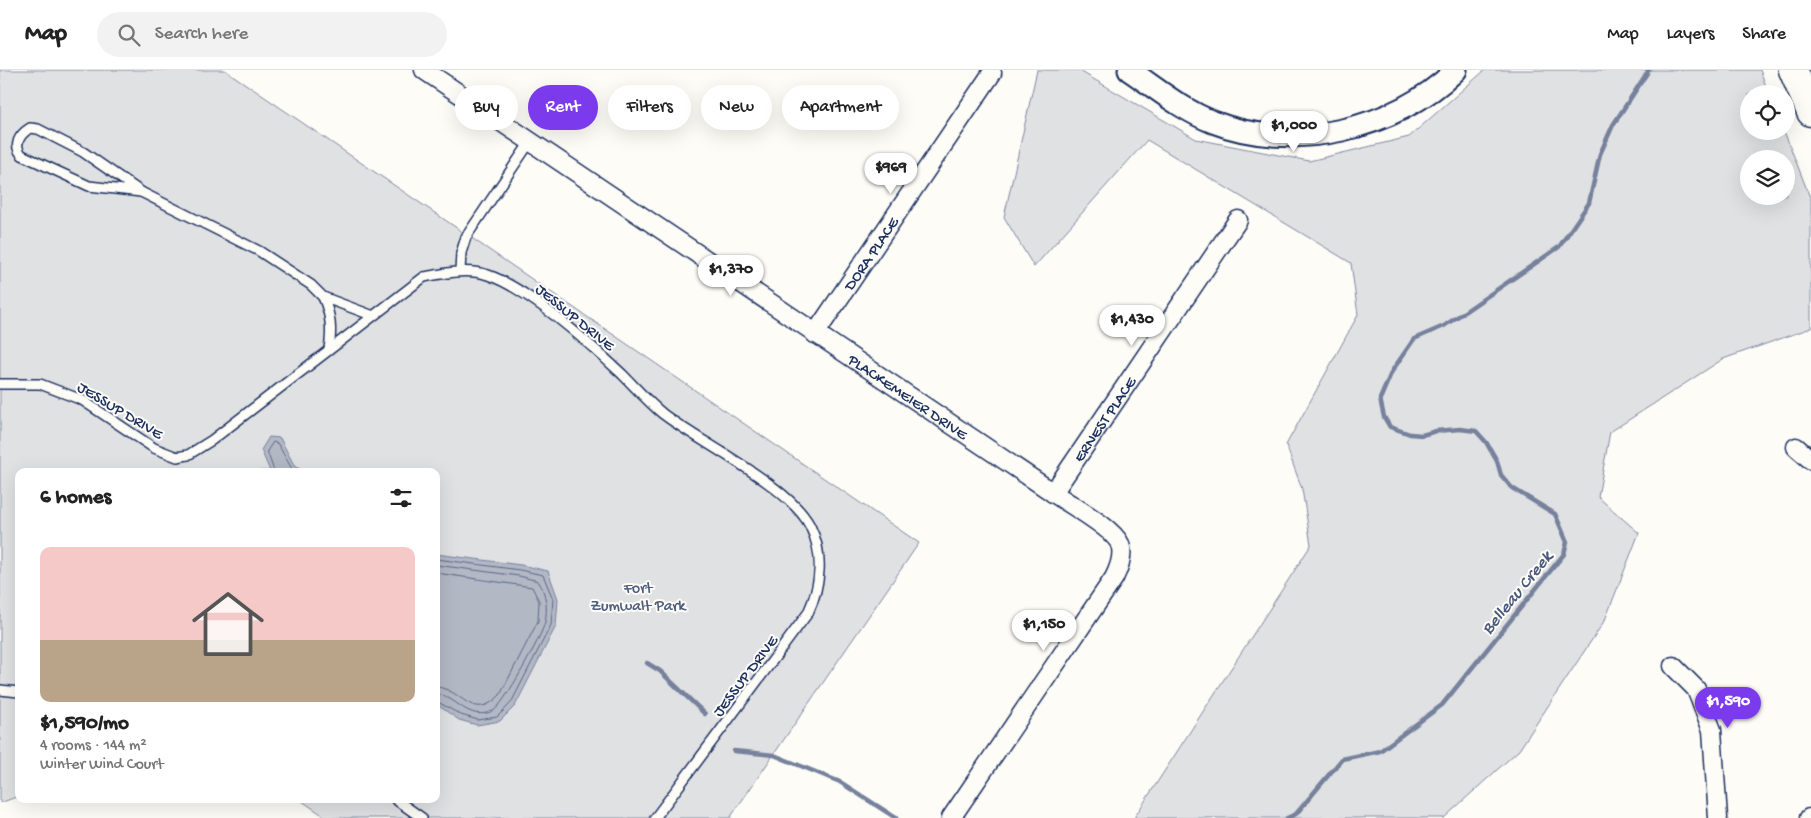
<!DOCTYPE html>
<html lang="en">
<head>
<meta charset="utf-8">
<style>
  :root { --surface:#fff; --page:#f2f2f2; --text:#222; --muted:#767676; --line:#e0e0e0; --accent:#7c3aed }
  body { margin:0; font-family:"Gochi Hand",sans-serif; background:var(--page); color:var(--text); height:100vh; display:flex; flex-direction:column; font-size:19px; white-space:nowrap }
  * { box-sizing:border-box; margin:0 }
  p { font-size:16px; color:var(--muted) }
  .icon { flex:none; width:28px; height:28px; fill:none; stroke:currentColor; stroke-width:2; stroke-linecap:round; stroke-linejoin:round }
  .map { position:relative; flex:1; overflow:hidden }
  .details { position:absolute; left:15px; top:398px; width:425px; height:335px; display:flex; flex-direction:column; background:var(--surface); border-radius:10px; box-shadow:0 5px 20px #0002 }
  .details>* { flex:none }
  .banner { position:absolute; left:455px; top:15px; width:475px; height:45px; display:flex; gap:10px }
  .buttons { position:absolute; left:1740px; top:15px; display:grid; gap:10px }
  .buttons a { display:grid; place-items:center; width:55px; height:55px; border-radius:50%; background:var(--surface); box-shadow:0 5px 20px #0002; font-size:25px }
  .price { position:absolute; translate:-50% -42px; padding:0 11px; border-radius:18px; background:#fff; color:#222; font-size:16px; line-height:32px; filter:drop-shadow(0 1px 2px #0008) }
  .price::after { content:''; position:absolute; left:50%; top:30px; width:15px; height:11px; margin-left:-8px; background:inherit; clip-path:polygon(0 0,100% 0,50% 100%) }
  .price.selected { background:var(--accent); color:#fff }
  ul { padding:0; list-style:none }
  li { display:grid; align-content:center; gap:10px; height:265px; padding:0 25px }
  li+li { border-top:1px solid var(--line) }
  li span { display:grid; place-items:center; height:155px; border-radius:10px; color:#555 }
  li>.icon { margin-inline-start:auto }
  span .icon { width:90px; height:90px; fill:#fffc; stroke-width:1 }
  li b { font-size:21px }
  h2 { display:flex; justify-content:space-between; align-items:center; height:60px; padding:0 25px; font-size:21px }
  .chip { padding:0 18px; border-radius:22px; background:var(--surface); box-shadow:0 5px 20px #0002; font-size:18px; line-height:45px }
  .chip.selected { background:var(--accent); color:#fff }
  header { display:flex; align-items:center; gap:30px; box-sizing:border-box; height:70px; padding:0 25px; background:var(--surface); border-bottom:1px solid var(--line) }
  header strong { font-size:24px }
  nav { display:flex; gap:28px; margin-inline-start:auto; font-size:18px }
  .search { width:350px; height:45px; background:var(--page); display:flex; align-items:center; gap:12px; box-sizing:border-box; padding:0 18px; border-radius:28px; color:var(--muted); font-size:19px }
  .map>svg:first-child { display:block }
  .green { fill:#e0e1e3; stroke:#7e88a0; fill-rule:evenodd }
  .water { fill:#b3b8c5; stroke:#76819c }
  .lines { fill:none; stroke-linecap:round; stroke-linejoin:round }
  .shore { stroke:#586687; stroke-width:1 }
  .stream { stroke:#76819c; stroke-width:4.5 }
  .service-casing { stroke:#1b2f5e; stroke-width:12 }
  .minor-casing { stroke:#1b2f5e; stroke-width:21 }
  .tertiary-casing { stroke:#1b2f5e; stroke-width:25 }
  .primary-casing { stroke:#1b2f5e; stroke-width:31 }
  .service { stroke:#fdfcf7; stroke-width:9 }
  .minor { stroke:#fdfcf7; stroke-width:18 }
  .tertiary { stroke:#fdfcf7; stroke-width:21 }
  .primary { stroke:#fdfcf7; stroke-width:28 }
  .labels { text-anchor:middle; stroke-width:4; stroke-linejoin:round; paint-order:stroke }
  .street-label { font-size:16px; fill:#1b2f5e; stroke:#fdfcf7 }
  .park-label { font-size:16px; fill:#4c5c7f; stroke:#fdfcf7 }
  .water-label { font-size:18px; font-style:italic; fill:#49587d; stroke:#fdfcf7 }
</style>
</head>
<body>
<header>
<strong>Map</strong>
<div class="search"><svg class="icon" aria-label="search" viewBox="0 0 24 24"><circle cx="10" cy="10" r="6"/><path d="M15 15l6 6"/></svg>Search here</div>
<nav><a>Map</a><a>Layers</a><a>Share</a></nav>
</header>
<div class="map">
<svg width="1811" height="748" viewBox="0 0 1811 748">
  <rect width="100%" height="100%" fill="#fdfcf7"/>
  <filter id="ink" filterUnits="userSpaceOnUse"><feTurbulence type="fractalNoise" baseFrequency=".02" numOctaves="2"/><feDisplacementMap in="SourceGraphic" scale="10" xChannelSelector="R" yChannelSelector="G"/><feConvolveMatrix kernelMatrix="1 2 1 2 8 2 1 2 1" color-interpolation-filters="sRGB"/></filter>
  <g filter="url(#ink)">
    <!-- green -->
    <g class="green">
      <polygon points="0,0 225,0 919,473 730,748 327,748 299,729 436,729 436,401 19,401 19,726 0,733"/>
      <path d="M1037,0H1078L1196,69L1309,91L1409,67L1485,0H1760L1769,24H1749V61H1784L1811,130V258L1723,289L1610,362L1598,427L1639,463L1605,550L1519,680L1444,748H1134L1311,475L1302,419L1286,375L1358,245L1351,193L1147,70L1034,197L1004,147ZM1749,89H1786V126H1749Z"/>
    </g>
    <!-- water -->
    <g class="water">
      <polygon points="269,367 280,368 295,397 305,401 270,401 261,380"/>
      <polygon points="436,484 521,495 548,501 558,529 556,556 515,636 500,651 477,655 459,650 436,634"/>
    </g>
    <g class="lines">
      <!-- shore -->
      <g class="shore">
        <polyline points="274,401 267,381 273,372 278,374 293,401"/>
        <polyline points="436,489 520,500 543,505 553,529 551,555 511,633 497,647 478,650 461,645 436,631"/>
        <path d="M436,495L519,506L538,511C546,522 548,538 545,552C543,564 503,637 493,641C467,652 457,626 436,624"/>
        <path d="M436,503L532,517L539,531L538,551L500,625C472,654 462,618 436,617"/>
      </g>
      <!-- stream -->
      <g class="stream">
        <polyline points="647,593 660,601 705,644"/>
        <polyline points="734,681 774,685 840,712 896,748"/>
        <polyline points="1287,748 1296,744 1342,689 1380,681 1442,635 1564,484 1567,472 1555,444 1512,418 1501,405 1497,391 1486,372 1476,361 1460,359 1436,361 1422,365 1410,364 1390,357 1384,347 1380,329 1392,301 1414,269 1444,256 1559,177 1589,133 1600,84 1613,55 1649,0"/>
      </g>
      <defs>
        <g id="service">
          <path d="M30,58L38,59L83,82L141,122L89,116L22,85C13,75 19,65 30,58Z"/>
          <polyline points="141,122 259,181 311,215 323,227 371,245"/>
          <polyline points="460,201 461,183 466,167 530,72"/>
          <path d="M323,227C331,245 332,260 329,279"/>
          <path d="M0,314H40L82,330L154,378L177,387L188,385L212,370L424,207C446,203 467,198 488,205C529,219 590,274 622,304C635,317 648,332 663,344C701,373 790,416 810,456C824,484 821,515 808,543L655,748"/>
          <polyline points="0,620 19,622"/>
          <polyline points="395,729 422,748"/>
        </g>
        <g id="minor">
          <path id="s1" d="M424,0L1058,426C1072,436 1113,458 1120,474C1124,485 1119,498 1114,508L951,748"/>
          <path id="s2" d="M815,264L992,3"/>
          <polyline points="1796,377 1811,390"/>
          <path id="s3" d="M1053,423L1238,150"/>
          <polyline points="1673,596 1696,619 1712,660 1718,748"/>
          <polyline points="1809,748 1811,748"/>
        </g>
        <path id="tertiary" d="M1129,0C1156,18 1182,40 1213,52C1293,83 1395,60 1456,0"/>
        <polyline id="primary" points="1793,0 1811,42"/>
      </defs>
      <!-- service casing -->
      <use href="#service" class="service-casing"/>
      <!-- minor casing -->
      <use href="#minor" class="minor-casing"/>
      <!-- tertiary casing -->
      <use href="#tertiary" class="tertiary-casing"/>
      <!-- primary casing -->
      <use href="#primary" class="primary-casing"/>
      <!-- service -->
      <use href="#service" class="service"/>
      <!-- minor -->
      <use href="#minor" class="minor"/>
      <!-- tertiary -->
      <use href="#tertiary" class="tertiary"/>
      <!-- primary -->
      <use href="#primary" class="primary"/>
    </g>
  </g>
  <g class="labels">
    <!-- street labels -->
    <g class="street-label">
      <text dy="6" stroke="none"><textPath href="#s2" startOffset="98">DORA PLACE</textPath></text>
      <text transform="translate(576 246) rotate(39)" y="6">JESSUP DRIVE</text>
      <text dy="6" stroke="none"><textPath href="#s1" startOffset="584">PLACKEMEIER DRIVE</textPath></text>
      <text transform="translate(121 339) rotate(31)" y="6">JESSUP DRIVE</text>
      <text dy="6" stroke="none"><textPath href="#s3" startOffset="90">ERNEST PLACE</textPath></text>
      <text transform="translate(744 605) rotate(-53)" y="6">JESSUP DRIVE</text>
    </g>
    <!-- park labels -->
    <g class="park-label">
      <text x="638" y="522">Fort<tspan x="638" dy="18">Zumwalt Park</tspan></text>
    </g>
    <!-- water labels -->
    <g class="water-label">
      <text transform="translate(1516 522) rotate(-51)" y="6">Belleau Creek</text>
    </g>
  </g>
</svg>
<div class="buttons">
<a><svg class="icon" aria-label="locate" viewBox="0 0 24 24"><circle cx="12" cy="12" r="6"/><path d="M12 2v4M12 18v4M2 12h4M18 12h4"/></svg></a>
<a><svg class="icon" aria-label="layers" viewBox="0 0 24 24"><path d="M12 4l9 5-9 5-9-5zM3 14l9 5 9-5"/></svg></a>
</div>
<b class="price" style="left:1294px;top:83px">$1,000</b>
<b class="price" style="left:891px;top:125px">$969</b>
<b class="price" style="left:731px;top:227px">$1,370</b>
<b class="price" style="left:1132px;top:277px">$1,430</b>
<b class="price" style="left:1044px;top:582px">$1,150</b>
<b class="price selected" style="left:1728px;top:659px">$1,590</b>
<div class="banner">
<a class="chip">Buy</a>
<a class="chip selected">Rent</a>
<a class="chip">Filters</a>
<a class="chip">New</a>
<a class="chip">Apartment</a>
</div>
<section class="details">
<h2>6 homes<svg class="icon" aria-label="filters" viewBox="0 0 24 24"><path d="M4 7h16M4 17h16"/><circle cx="9" cy="7" r="2"/><circle cx="15" cy="17" r="2"/></svg></h2>
<ul>
<li><span style="background:linear-gradient(#f6c9c9 60%,#b9a48a 0)"><svg class="icon" aria-label="home" viewBox="0 0 24 24"><path d="M3 11l9-7 9 7M6 9v11h12V9"/></svg></span><div><b>$1,590/mo</b><p>4 rooms · 144 m²</p><p>Winter Wind Court</p></div></li>
</ul>
</section>
</div>
</body>
</html>
